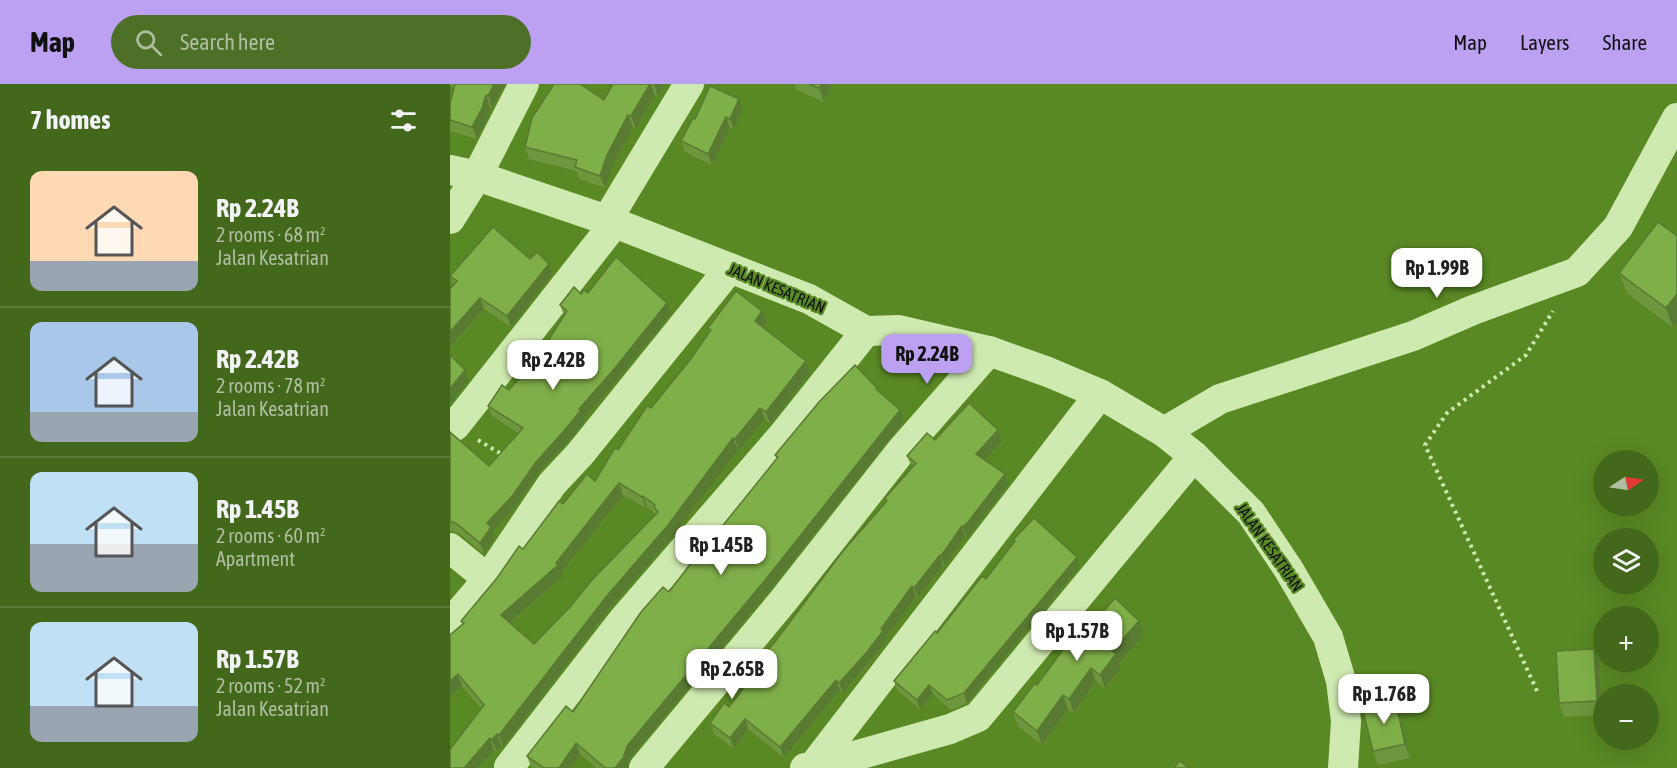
<!DOCTYPE html>
<html lang="en">
<head>
<meta charset="utf-8">
<style>
  :root { --surface:#43671b; --page:#4d6f28; --text:#f1f3f6; --muted:#afbea3; --line:#5b7b3a; --accent:#bca0f2 }
  body { margin:0; font-family:"Asap Condensed",sans-serif; background:var(--page); color:var(--text); height:100vh; display:flex; flex-direction:column; font-size:22px; white-space:nowrap }
  * { box-sizing:border-box; margin:0 }
  p { font-size:20px; color:var(--muted) }
  .icon { flex:none; width:33px; height:33px; fill:none; stroke:currentColor; stroke-width:2; stroke-linecap:round; stroke-linejoin:round }
  .map { position:relative; flex:1; overflow:hidden }
  .drawer { display:flex; flex-direction:column; background:var(--surface); width:450px }
  .drawer>* { flex:none }
  .needle { width:39px; rotate:78deg }
  .controls { position:absolute; left:1143px; top:366px; display:grid; gap:12px }
  .controls a { display:grid; place-items:center; width:66px; height:66px; border-radius:50%; background:var(--surface); box-shadow:0 6px 24px #0002; font-size:30px }
  .price { position:absolute; translate:-50% -51px; padding:0 14px; border-radius:12px; background:#fff; color:#222; font-size:20px; line-height:39px; filter:drop-shadow(0 2px 3px #0008) }
  .price::after { content:''; position:absolute; left:50%; top:36px; width:18px; height:14px; margin-left:-9px; background:inherit; clip-path:polygon(0 0,100% 0,50% 100%) }
  .price.current { background:var(--accent); color:#111 }
  ul { padding:0; list-style:none }
  li { display:flex; align-items:center; gap:18px; height:150px; padding:0 30px }
  li+li { border-top:2px solid var(--line) }
  li span { display:grid; place-items:center; flex:none; width:168px; height:120px; border-radius:12px; color:#555 }
  li>.icon { margin-inline-start:auto }
  span .icon { width:72px; height:72px; fill:#fffc; stroke-width:1 }
  li b { font-size:26px }
  h2 { display:flex; justify-content:space-between; align-items:center; height:72px; padding:0 30px; font-size:26px }
  header { display:flex; align-items:center; gap:36px; box-sizing:border-box; height:84px; padding:0 30px; background:var(--accent); color:#111 }
  header strong { font-size:28px }
  nav { display:flex; gap:33px; margin-inline-start:auto; font-size:21px }
  .search { width:420px; height:54px; background:var(--page); display:flex; align-items:center; gap:15px; box-sizing:border-box; padding:0 21px; border-radius:33px; color:var(--muted); font-size:22px }
  main { display:flex; flex:1; min-height:0 }
  .map>svg:first-child { display:block }
  .lines { fill:none; stroke-linecap:round; stroke-linejoin:round }
  .path { stroke:#cfeab1; stroke-width:4; stroke-dasharray:3 4.5; stroke-linecap:butt }
  .minor { stroke:#cfeab1; stroke-width:30 }
  .wall { fill:#6d963f; fill-rule:evenodd }
  .shaded-wall { fill:#597a33 }
  .building { fill:#7faf49; stroke:#597a33; stroke-width:1.5; fill-rule:evenodd }
  .labels { text-anchor:middle; stroke-width:4.5; stroke-linejoin:round; paint-order:stroke }
  .street-label { font-size:16px; fill:#111; stroke:#598924 }
</style>
</head>
<body>
<header>
<strong>Map</strong>
<div class="search"><svg class="icon" aria-label="search" viewBox="0 0 24 24"><circle cx="10" cy="10" r="6"/><path d="M15 15l6 6"/></svg>Search here</div>
<nav><a>Map</a><a>Layers</a><a>Share</a></nav>
</header>
<main>
<section class="drawer">
<h2>7 homes<svg class="icon" aria-label="filters" viewBox="0 0 24 24"><path d="M4 7h16M4 17h16"/><circle cx="9" cy="7" r="2"/><circle cx="15" cy="17" r="2"/></svg></h2>
<ul>
<li><span style="background:linear-gradient(#ffd9b3 75%,#9aa5b1 0)"><svg class="icon" aria-label="home" viewBox="0 0 24 24"><path d="M3 11l9-7 9 7M6 9v11h12V9"/></svg></span><div><b>Rp 2.24B</b><p>2 rooms · 68 m²</p><p>Jalan Kesatrian</p></div></li>
<li><span style="background:linear-gradient(#a9c7e8 75%,#9aa5b1 0)"><svg class="icon" aria-label="home" viewBox="0 0 24 24"><path d="M3 11l9-7 9 7M6 9v11h12V9"/></svg></span><div><b>Rp 2.42B</b><p>2 rooms · 78 m²</p><p>Jalan Kesatrian</p></div></li>
<li><span style="background:linear-gradient(#bfe0f5 60%,#9aa5b1 0)"><svg class="icon" aria-label="home" viewBox="0 0 24 24"><path d="M3 11l9-7 9 7M6 9v11h12V9"/></svg></span><div><b>Rp 1.45B</b><p>2 rooms · 60 m²</p><p>Apartment</p></div></li>
<li><span style="background:linear-gradient(#bfe0f5 70%,#9aa5b1 0)"><svg class="icon" aria-label="home" viewBox="0 0 24 24"><path d="M3 11l9-7 9 7M6 9v11h12V9"/></svg></span><div><b>Rp 1.57B</b><p>2 rooms · 52 m²</p><p>Jalan Kesatrian</p></div></li>
</ul>
</section>
<div class="map">
<svg width="1227" height="684" viewBox="0 0 1227 684">
  <rect width="100%" height="100%" fill="#598924"/>
  <g class="lines">
    <!-- path -->
    <g class="path">
      <polyline points="28,356 53,371"/>
      <polyline points="1087,607 975,361 997,329 1076,271 1103,227"/>
    </g>
    <!-- minor -->
    <g class="minor">
      <polyline points="0,86 27,92 157,136 359,215 416,247 449,246 539,267 598,288 650,310 714,348 744,372 801,429 839,486 878,553 891,597 896,637 893,684"/>
      <polyline points="0,135 27,92 74,0"/>
      <polyline points="157,136 239,0"/>
      <polyline points="0,338 5,342 164,140"/>
      <polyline points="714,348 770,315 963,252 1023,226 1127,188 1168,143 1227,34"/>
      <polyline points="0,464 38,495 0,540"/>
      <polyline points="38,495 102,400 130,370 280,184"/>
      <polyline points="59,683 174,535 334,350 416,247"/>
      <polyline points="194,684 333,517 451,367 539,267"/>
      <polyline points="355,684 362,684 500,645 528,633 744,372"/>
      <polyline points="362,684 650,310"/>
    </g>
  </g>
  <!-- wall -->
  <g class="wall">
    <polygon points="0,0 55,0 42,24 40,23 37,35 27,55 0,47 0,19 4,4 0,1"/>
    <polygon points="163,0 214,0 208,13 205,11 186,45 183,43 162,83 155,104 129,95 127,87 79,75 75,63 154,16"/>
    <polygon points="344,0 382,0 374,18 346,6"/>
    <polygon points="292,26 284,45 280,44 262,81 235,68 231,57 245,35"/>
    <polygon points="1208,138 1223,244 1177,209 1169,189"/>
    <polygon points="80,175 102,190 61,243 34,225 0,263 3,201 0,192"/>
    <polygon points="138,209 221,230 168,295 134,334 135,337 117,359 89,388 66,422 43,447 45,453 34,470 10,450 2,447 0,447 0,348 39,382 68,349 42,332 38,322 59,306 88,273 114,231 110,221 131,210"/>
    <path d="M317,239L313,244L356,277L360,289L320,340L315,335L289,367L288,366L222,453L160,524L53,663L51,661L47,668L44,666L28,684H0L1,664L31,624L12,602L0,613V551L12,540L11,537L73,465L113,420L145,397L168,366L240,276L260,248L258,244ZM173,411L196,424L197,423L206,430L120,523L84,560L60,539L112,493L111,489Z"/>
    <polygon points="427,304 429,308 454,337 320,506 181,673 178,684 146,684 130,670 121,684 83,684 81,683 77,672 123,628 219,508 250,467 249,464 270,445 327,375 325,371"/>
    <polygon points="485,356 552,357 534,376 558,401 521,449 517,454 515,452 495,482 493,481 468,514 466,513 436,554 437,557 420,578 393,609 390,606 334,674 298,645 284,665 264,650 260,639 279,623 310,583 308,576 325,558 436,418 435,414 462,383 457,372"/>
    <polygon points="563,456 627,473 630,482 517,619 501,626 483,610 470,625 448,607 444,597 487,549 536,495 564,458"/>
    <polygon points="689,537 694,551 669,579 671,584 655,604 646,597 624,629 618,625 592,661 568,642 563,628 587,601 613,565 611,560 637,547"/>
    <polygon points="1149,579 1152,631 1114,633 1109,619"/>
    <polygon points="950,629 960,674 928,681 923,667"/>
  </g>
  <!-- shaded-wall -->
  <g class="shaded-wall">
    <polygon points="44,0 55,0 42,24 38,12"/>
    <polygon points="200,0 201,0 205,11 186,45 181,32"/>
    <polygon points="204,0 214,0 208,13"/>
    <polygon points="371,0 382,0 374,18 369,4"/>
    <polygon points="36,11 40,23 37,35 27,55 22,43"/>
    <polygon points="289,15 292,26 284,45 280,35"/>
    <polygon points="178,31 183,43 162,83 155,104 150,92 157,71"/>
    <polygon points="276,33 280,44 262,81 258,70"/>
    <polygon points="99,180 102,190 61,243 57,232"/>
    <polygon points="1227,210 1227,239 1223,244 1216,224"/>
    <polygon points="30,214 34,225 0,263 0,248"/>
    <polygon points="217,219 221,230 168,295 134,334 135,337 117,359 89,388 66,422 43,447 45,453 34,470 30,459 37,439 129,325"/>
    <polygon points="312,227 317,239 309,249 305,237"/>
    <polygon points="356,277 360,289 320,340 316,328"/>
    <polygon points="15,286 19,296 0,320 0,305"/>
    <polygon points="310,324 315,335 289,367 285,355"/>
    <polygon points="450,326 454,337 320,506 181,673 178,684 165,684 177,662"/>
    <polygon points="548,346 552,357 530,381 526,370"/>
    <polygon points="283,354 288,366 222,453 160,524 53,663 49,651 156,513"/>
    <polygon points="555,390 558,401 517,454 513,443"/>
    <polygon points="169,399 173,411 111,489 112,493 55,543 51,531 106,479"/>
    <polygon points="193,412 197,423 196,424 192,413"/>
    <polygon points="512,442 515,452 495,482 491,472"/>
    <polygon points="490,471 493,481 468,514 464,504"/>
    <polygon points="627,473 630,482 517,619 514,609"/>
    <polygon points="462,502 466,513 436,554 437,557 393,609 389,599"/>
    <polygon points="689,537 694,551 669,579 671,584 655,604 650,591 662,567"/>
    <polygon points="1144,565 1149,579 1152,631 1147,617"/>
    <polygon points="641,584 646,597 624,629 619,615"/>
    <polygon points="8,590 12,602 0,613 0,597"/>
    <polygon points="386,596 390,606 334,674 330,663"/>
    <polygon points="479,601 483,610 470,625 467,616"/>
    <polygon points="613,611 618,625 592,661 587,647"/>
    <polygon points="945,615 950,629 960,674 955,660"/>
    <polygon points="295,635 298,645 284,665 280,654"/>
    <polygon points="47,650 51,661 47,668 42,656"/>
    <polygon points="40,654 44,666 28,684 14,684"/>
    <polygon points="126,659 130,670 121,684 109,684"/>
  </g>
  <!-- building -->
  <g class="building">
    <polygon points="5,0 44,0 38,12 36,11 32,24 22,43 0,36 0,19"/>
    <polygon points="104,0 130,0 154,16 163,0 200,0 181,32 178,31 157,71 150,92 125,83 127,76 75,63 82,34"/>
    <polygon points="359,0 371,0 369,4"/>
    <polygon points="260,2 289,15 280,35 276,33 258,70 231,57 243,34 245,35"/>
    <polygon points="1208,138 1227,152 1227,210 1216,224 1169,189"/>
    <polygon points="43,143 80,175 87,168 99,180 57,232 30,214 0,248 0,205 7,197 0,192"/>
    <polygon points="166,173 217,219 165,284 129,325 131,326 113,348 86,378 63,411 37,439 41,443 30,459 7,440 0,437 0,348 39,382 73,344 38,322 52,301 59,306 88,273 117,227 110,221 124,203 131,210 134,206 138,209"/>
    <path d="M286,207L312,227L305,237L356,277L316,328L310,324L285,355L283,354L218,441L156,513L49,651L47,650L42,656L40,654L14,684H0V663L1,664L34,621L8,590L0,597V551L14,539L11,537L47,494L69,462L73,465L109,417L113,420L137,390L145,397L165,364L168,366L197,322L201,324L240,276L261,246L258,244ZM169,399L192,413L193,412L205,421L204,423L208,428L141,497L120,523L84,560L51,531L108,481L106,479Z"/>
    <polygon points="0,271 15,286 0,305"/>
    <polygon points="405,281 427,304 426,305 450,326 316,495 177,662 173,674 165,684 155,684 126,659 109,684 94,684 77,672 116,622 123,628 191,528 213,503 219,508 251,466 249,464 268,443 270,445 328,373 325,371 369,318"/>
    <polygon points="519,319 548,346 526,370 555,390 518,438 513,443 512,442 491,472 490,471 464,504 462,502 431,545 433,547 417,568 389,599 386,596 330,663 295,635 280,654 260,639 274,619 279,623 312,580 308,576 325,558 393,467 437,417 435,414 466,379 457,372 477,349 485,356"/>
    <polygon points="584,434 627,473 514,609 497,616 479,601 467,616 444,597 485,547 487,549 532,492 536,495 565,457 563,456"/>
    <polygon points="665,514 689,537 662,567 666,570 650,591 641,584 619,615 613,611 587,647 563,628 585,599 587,601 615,563 611,560 627,539 637,547"/>
    <polygon points="1144,565 1147,617 1109,619 1106,567"/>
    <polygon points="945,615 955,660 923,667 912,623"/>
    <polygon points="730,677 739,684 724,684"/>
  </g>
  <g class="labels">
    <!-- street labels -->
    <g class="street-label">
      <text transform="translate(327 204) rotate(23)" y="6">JALAN KESATRIAN</text>
      <text transform="translate(820 463) rotate(55)" y="6">JALAN KESATRIAN</text>
    </g>
  </g>
</svg>
<div class="controls">
<a><svg class="needle" viewBox="-14 -14 28 28"><path d="M0-13l5 13h-10z" fill="#e53935"/><path d="M0 13l5-13h-10z" fill="#afbea3"/></svg></a>
<a><svg class="icon" aria-label="layers" viewBox="0 0 24 24"><path d="M12 4l9 5-9 5-9-5zM3 14l9 5 9-5"/></svg></a>
<a>+</a>
<a>−</a>
</div>
<b class="price" style="left:987px;top:215px">Rp 1.99B</b>
<b class="price current" style="left:477px;top:301px">Rp 2.24B</b>
<b class="price" style="left:103px;top:307px">Rp 2.42B</b>
<b class="price" style="left:271px;top:492px">Rp 1.45B</b>
<b class="price" style="left:627px;top:578px">Rp 1.57B</b>
<b class="price" style="left:282px;top:616px">Rp 2.65B</b>
<b class="price" style="left:934px;top:641px">Rp 1.76B</b>
</div>
</main>
</body>
</html>
